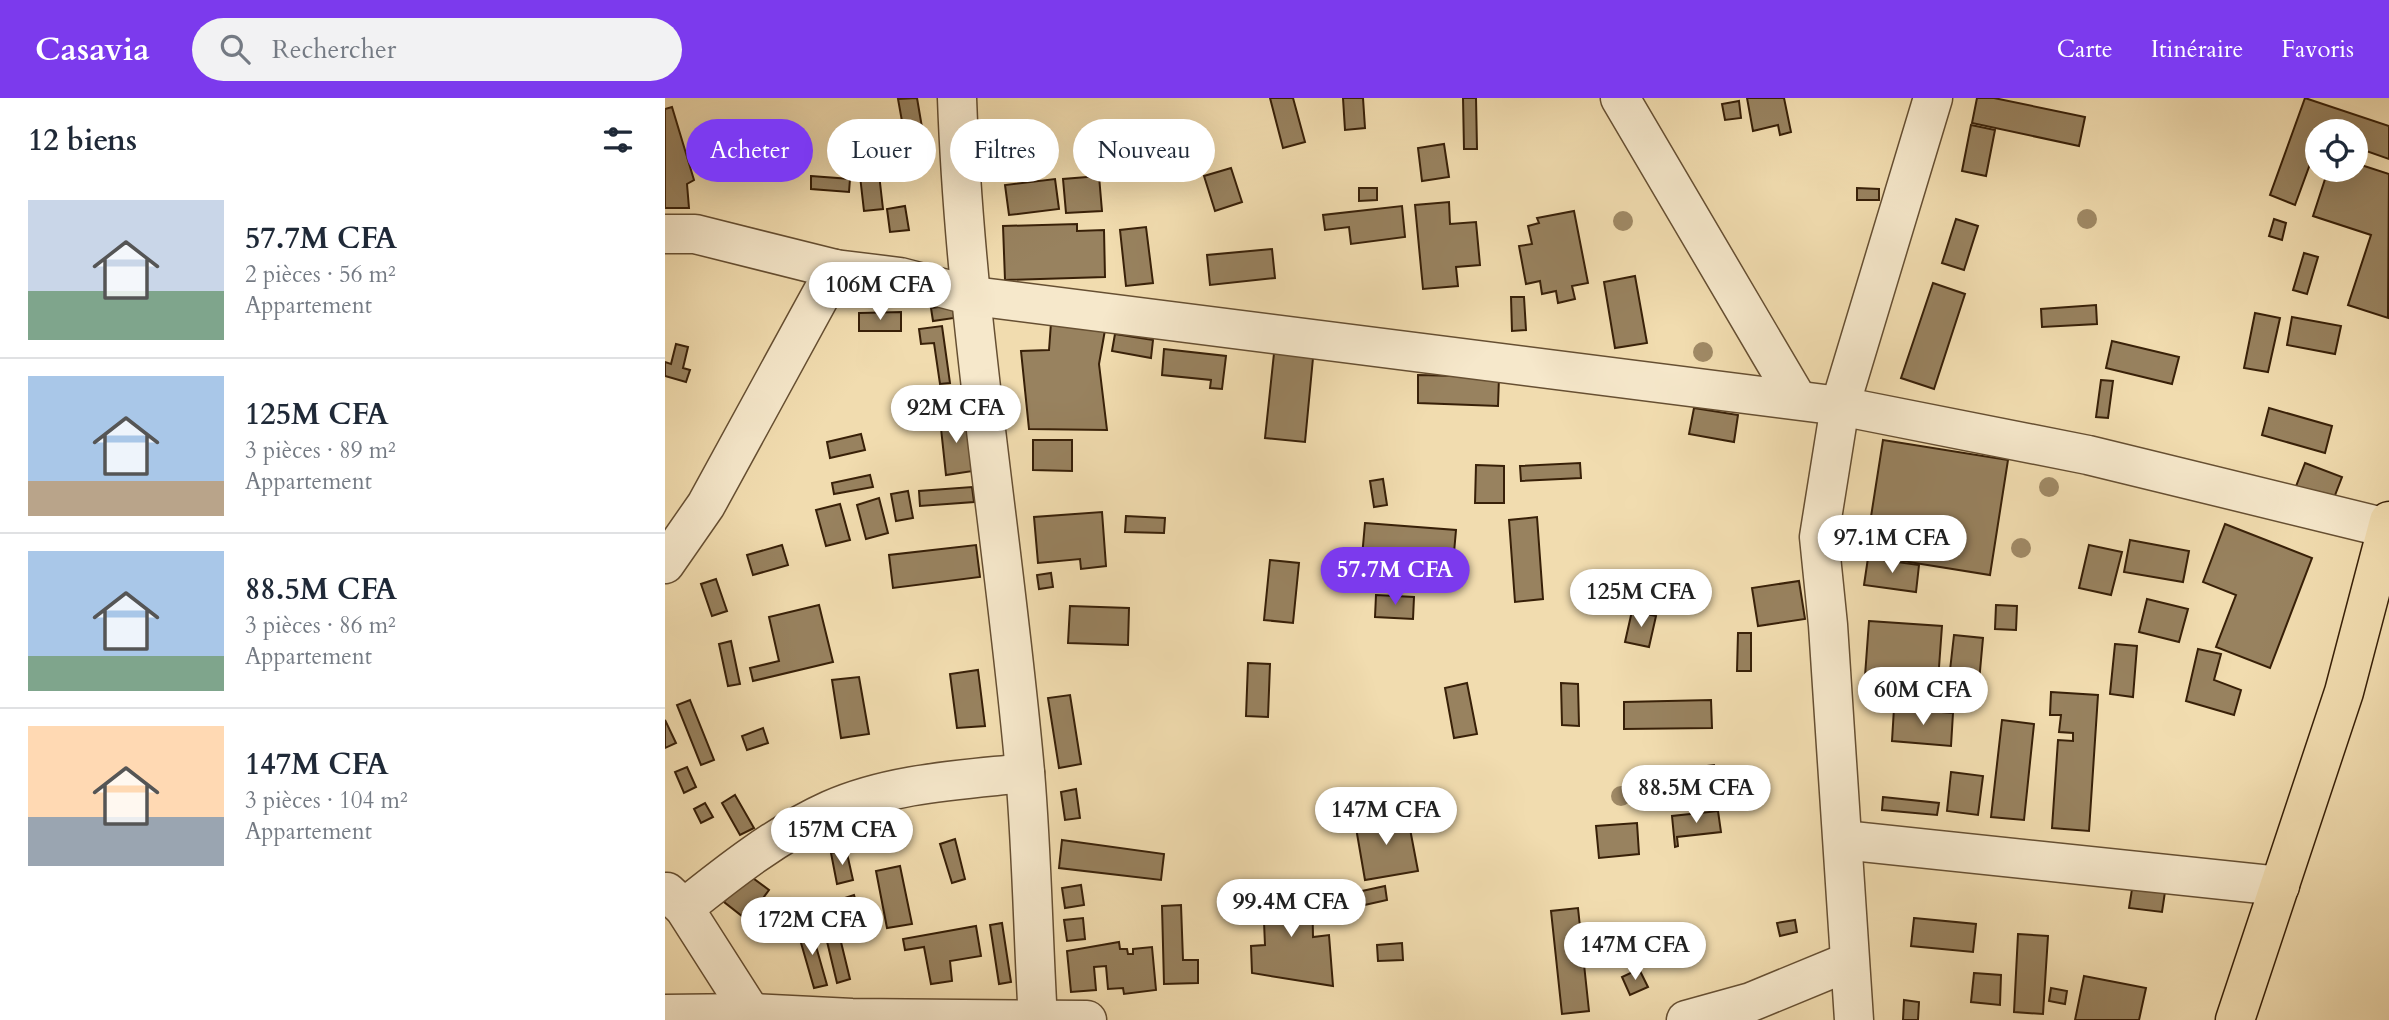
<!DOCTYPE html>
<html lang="fr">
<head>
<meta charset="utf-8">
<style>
  :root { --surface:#fff; --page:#f2f2f3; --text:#1f2937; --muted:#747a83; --line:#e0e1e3; --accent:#7c3aed }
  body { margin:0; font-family:Cardo,serif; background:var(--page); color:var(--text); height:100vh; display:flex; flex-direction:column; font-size:26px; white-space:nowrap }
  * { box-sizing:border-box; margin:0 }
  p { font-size:23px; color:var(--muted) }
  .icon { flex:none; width:38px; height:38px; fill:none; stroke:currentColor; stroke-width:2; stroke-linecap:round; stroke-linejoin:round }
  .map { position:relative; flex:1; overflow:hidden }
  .sheet { display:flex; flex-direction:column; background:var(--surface); width:665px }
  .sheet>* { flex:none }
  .hud { position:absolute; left:21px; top:21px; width:665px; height:63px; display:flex; gap:14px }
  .fabs { position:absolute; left:1640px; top:21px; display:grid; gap:14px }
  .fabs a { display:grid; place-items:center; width:63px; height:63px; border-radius:50%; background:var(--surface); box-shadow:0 7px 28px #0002; font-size:35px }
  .price { position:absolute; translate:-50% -60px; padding:0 16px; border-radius:24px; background:#fff; color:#222; font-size:23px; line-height:46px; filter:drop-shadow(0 2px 4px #0008) }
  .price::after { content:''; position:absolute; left:50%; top:42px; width:21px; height:16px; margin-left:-10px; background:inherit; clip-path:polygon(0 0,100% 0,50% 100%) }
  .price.on { background:var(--accent); color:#fff }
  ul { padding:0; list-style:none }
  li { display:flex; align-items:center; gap:21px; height:175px; padding:0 28px }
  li+li { border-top:2px solid var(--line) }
  li span { display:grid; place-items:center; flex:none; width:196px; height:140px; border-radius:0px; color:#555 }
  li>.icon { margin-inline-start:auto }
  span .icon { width:84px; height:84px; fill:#fffc; stroke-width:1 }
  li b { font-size:30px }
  h2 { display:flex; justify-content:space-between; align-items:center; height:84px; padding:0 28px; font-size:30px }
  .chip { padding:0 24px; border-radius:32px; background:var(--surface); box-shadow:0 7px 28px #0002; font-size:24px; line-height:63px }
  .chip.on { background:var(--accent); color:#fff }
  header { display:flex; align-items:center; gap:42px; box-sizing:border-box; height:98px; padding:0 35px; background:var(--accent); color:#fff }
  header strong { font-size:33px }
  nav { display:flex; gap:38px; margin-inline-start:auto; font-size:24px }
  .search { width:490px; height:63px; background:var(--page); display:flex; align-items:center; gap:18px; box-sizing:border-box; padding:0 24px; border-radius:38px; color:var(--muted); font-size:26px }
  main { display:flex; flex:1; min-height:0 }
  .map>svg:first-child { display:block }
  .building { fill:#98825f; stroke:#382008; stroke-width:2 }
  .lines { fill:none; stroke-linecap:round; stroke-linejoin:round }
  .minor-casing { stroke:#664f32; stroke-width:41 }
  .primary-casing { stroke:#382008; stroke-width:41 }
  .minor { stroke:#f6e8cb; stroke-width:38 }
  .primary { stroke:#f1dcaf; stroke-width:38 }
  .tree { fill:#a08a66 }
</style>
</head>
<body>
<header>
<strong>Casavia</strong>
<div class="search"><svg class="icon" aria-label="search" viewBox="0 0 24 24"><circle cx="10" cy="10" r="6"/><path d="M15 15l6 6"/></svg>Rechercher</div>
<nav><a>Carte</a><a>Itinéraire</a><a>Favoris</a></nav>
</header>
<main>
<section class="sheet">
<h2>12 biens<svg class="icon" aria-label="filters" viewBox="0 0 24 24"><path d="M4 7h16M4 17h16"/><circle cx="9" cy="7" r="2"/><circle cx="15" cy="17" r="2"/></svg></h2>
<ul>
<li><span style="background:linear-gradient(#c9d6e8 65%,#7fa58c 0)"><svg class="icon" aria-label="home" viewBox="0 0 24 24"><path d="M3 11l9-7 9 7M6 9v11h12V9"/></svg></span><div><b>57.7M CFA</b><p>2 pièces · 56 m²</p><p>Appartement</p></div></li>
<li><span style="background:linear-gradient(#a9c7e8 75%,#b9a48a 0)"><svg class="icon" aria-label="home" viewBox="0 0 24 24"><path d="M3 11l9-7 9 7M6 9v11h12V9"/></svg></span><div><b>125M CFA</b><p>3 pièces · 89 m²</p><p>Appartement</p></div></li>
<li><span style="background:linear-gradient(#a9c7e8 75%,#7fa58c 0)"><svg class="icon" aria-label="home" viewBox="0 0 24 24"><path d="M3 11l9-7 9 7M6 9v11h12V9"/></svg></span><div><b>88.5M CFA</b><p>3 pièces · 86 m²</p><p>Appartement</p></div></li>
<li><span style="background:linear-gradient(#ffd9b3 65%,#9aa5b1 0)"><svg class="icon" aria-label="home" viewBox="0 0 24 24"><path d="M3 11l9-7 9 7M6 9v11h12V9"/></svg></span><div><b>147M CFA</b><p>3 pièces · 104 m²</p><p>Appartement</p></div></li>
</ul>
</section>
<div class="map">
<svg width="1724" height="922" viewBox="0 0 1724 922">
  <rect width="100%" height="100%" fill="#f1dcaf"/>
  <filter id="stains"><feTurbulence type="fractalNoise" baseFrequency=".00286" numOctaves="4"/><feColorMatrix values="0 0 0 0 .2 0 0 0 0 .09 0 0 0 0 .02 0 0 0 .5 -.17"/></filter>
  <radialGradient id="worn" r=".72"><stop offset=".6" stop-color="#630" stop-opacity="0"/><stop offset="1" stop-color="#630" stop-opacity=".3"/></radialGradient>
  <!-- building -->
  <g class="building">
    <polygon points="252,0 260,47 242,51 233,1"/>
    <polygon points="605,0 628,0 640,44 618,50"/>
    <polygon points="678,0 698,0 700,30 680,32"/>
    <polygon points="798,0 811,0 812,51 799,51"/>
    <polygon points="1082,0 1119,0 1126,34 1115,37 1113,27 1088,33"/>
    <polygon points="1312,0 1329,0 1420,19 1414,48 1307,25"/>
    <polygon points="1640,0 1724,28 1724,61 1690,49 1690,33 1652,33 1652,47 1630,107 1605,97"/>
    <polygon points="1074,3 1076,20 1060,22 1057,6"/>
    <polygon points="7,9 29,82 22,86 24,110 0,110 0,11"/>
    <polygon points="1306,27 1330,32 1321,78 1297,73"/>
    <polygon points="779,46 784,79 757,83 753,50"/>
    <polygon points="208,47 211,65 190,68 188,50"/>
    <polygon points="1690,65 1724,76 1723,220 1683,207 1706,137 1648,118 1663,72 1690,72"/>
    <polygon points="566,70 577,104 550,113 539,78"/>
    <polygon points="214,76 218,111 199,113 195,78"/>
    <polygon points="146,78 185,81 184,94 146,91"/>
    <polygon points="434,78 437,113 401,115 398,81"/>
    <polygon points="390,81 394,111 344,117 340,87"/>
    <polygon points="694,90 712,90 712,102 694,103"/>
    <polygon points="1192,90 1214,91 1214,102 1192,102"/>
    <polygon points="784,104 785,126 811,124 815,167 791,169 793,188 758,191 750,107"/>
    <polygon points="240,108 244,132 225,134 222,111"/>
    <polygon points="737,108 740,139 686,146 684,129 660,132 658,117"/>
    <polygon points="909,113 923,185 907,188 910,201 893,205 891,193 877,196 875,183 861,186 854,148 867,146 863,128 874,125 872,120"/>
    <polygon points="1291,121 1313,128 1299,172 1277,165"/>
    <polygon points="1609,121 1621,125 1617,142 1604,138"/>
    <polygon points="412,126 412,133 439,132 440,179 340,182 338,128"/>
    <polygon points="481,129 488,185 461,188 455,132"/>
    <polygon points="607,151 610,180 545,187 542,157"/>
    <polygon points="1639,155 1653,159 1642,196 1628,192"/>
    <polygon points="970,178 982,245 950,250 939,184"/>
    <polygon points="1268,185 1300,196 1269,291 1236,280"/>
    <polygon points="846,199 859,199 861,232 847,233"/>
    <polygon points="288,207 289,220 268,223 266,210"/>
    <polygon points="1431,207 1432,226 1377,229 1376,211"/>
    <polygon points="236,214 236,233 194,233 194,215"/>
    <polygon points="1590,215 1615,220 1603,274 1579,270"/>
    <polygon points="1627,219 1676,228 1670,256 1622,247"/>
    <polygon points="386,225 440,232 434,266 442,332 364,331 356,253 384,252"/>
    <polygon points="277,228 285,285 275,286 269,245 256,246 254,231"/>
    <polygon points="450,236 488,242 486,260 447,253"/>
    <polygon points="1447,243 1514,259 1507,286 1441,270"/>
    <polygon points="11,246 23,249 18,270 25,272 21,284 0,278 0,264 6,266"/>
    <polygon points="610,246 648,260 640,344 600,340"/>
    <polygon points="499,251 561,258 557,291 545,290 546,282 497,277"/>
    <polygon points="753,277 834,279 833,308 753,305"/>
    <polygon points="1436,282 1448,283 1443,320 1431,319"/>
    <polygon points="1029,310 1073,317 1069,344 1024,336"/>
    <polygon points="1604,310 1667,328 1660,355 1597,337"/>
    <polygon points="302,318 308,373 281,377 275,321"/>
    <polygon points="196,336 200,352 165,360 162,344"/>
    <polygon points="368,342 407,342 407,373 368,372"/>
    <polygon points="1218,342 1343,362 1325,477 1200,457"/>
    <polygon points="915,365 916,380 856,383 855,368"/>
    <polygon points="1640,365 1677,379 1667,405 1630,391"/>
    <polygon points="811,367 839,368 839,405 810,405"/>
    <polygon points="205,377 208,389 169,396 167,385"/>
    <polygon points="718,381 722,407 709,409 705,383"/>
    <polygon points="307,389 309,404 255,408 254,393"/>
    <polygon points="243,393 248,420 231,423 226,396"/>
    <polygon points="214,400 223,435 201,441 192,407"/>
    <polygon points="175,406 185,442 161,448 151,412"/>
    <polygon points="437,414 441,468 416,471 415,461 373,465 369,419"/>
    <polygon points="461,418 500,420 499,435 460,434"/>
    <polygon points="872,419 878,501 850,504 844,422"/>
    <polygon points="700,425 791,432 788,466 697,459"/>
    <polygon points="1560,426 1647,460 1605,570 1551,549 1571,497 1538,484"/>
    <polygon points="1465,442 1524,453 1518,484 1459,474"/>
    <polygon points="117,447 123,467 88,477 82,457"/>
    <polygon points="311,447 315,479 228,490 224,457"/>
    <polygon points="1424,447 1457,454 1446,497 1414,490"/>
    <polygon points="1203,460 1254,467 1251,494 1199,487"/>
    <polygon points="605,462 634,465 628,525 599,522"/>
    <polygon points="386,475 388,489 374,491 372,477"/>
    <polygon points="51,481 62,513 47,518 36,486"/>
    <polygon points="1134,483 1140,521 1093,528 1087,490"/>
    <polygon points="711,497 749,499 748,521 710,519"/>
    <polygon points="1482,501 1523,511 1514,544 1474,534"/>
    <polygon points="154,507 168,564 88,583 85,570 114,563 104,519"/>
    <polygon points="1331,507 1352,508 1351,532 1330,531"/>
    <polygon points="405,508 464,510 463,547 403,545"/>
    <polygon points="967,513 991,518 984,549 960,544"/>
    <polygon points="1204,523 1277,528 1273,583 1200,578"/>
    <polygon points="1073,535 1086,535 1086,573 1072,573"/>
    <polygon points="1289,537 1318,540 1314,584 1284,581"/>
    <polygon points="66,543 75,586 63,588 54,546"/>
    <polygon points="1450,546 1472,548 1468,599 1445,596"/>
    <polygon points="1533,551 1556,556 1549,582 1576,592 1569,617 1521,603"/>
    <polygon points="583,565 605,566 603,619 581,618"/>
    <polygon points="313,572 320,628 292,630 285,576"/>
    <polygon points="194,579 204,636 176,640 167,582"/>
    <polygon points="802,585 812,636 789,640 780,590"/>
    <polygon points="896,585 913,586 914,628 897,627"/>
    <polygon points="1386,594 1433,597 1424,733 1387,730 1393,642 1408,643 1408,635 1394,634 1396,617 1385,617"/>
    <polygon points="405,597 416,666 394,670 383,600"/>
    <polygon points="25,602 49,662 36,667 12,607"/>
    <polygon points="1046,602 1047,630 959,631 959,604"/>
    <polygon points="1229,610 1288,615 1286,648 1227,643"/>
    <polygon points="0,622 11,645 0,650"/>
    <polygon points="1337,622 1369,626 1359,722 1326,719"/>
    <polygon points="98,630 103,645 82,652 77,638"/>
    <polygon points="1049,667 1054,700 1004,707 1002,691 1028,687 1025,670"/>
    <polygon points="22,669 31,689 19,695 10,674"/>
    <polygon points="1286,674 1318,678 1313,717 1282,713"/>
    <polygon points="411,691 415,720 400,722 396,694"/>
    <polygon points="70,697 89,730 75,737 57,705"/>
    <polygon points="1218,699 1274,705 1272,717 1217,712"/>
    <polygon points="40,705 48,719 36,725 29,711"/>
    <polygon points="1053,713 1056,734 1012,739 1013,748 1010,749 1007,718"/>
    <polygon points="742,715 753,773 700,782 690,724"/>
    <polygon points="972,725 974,756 934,760 931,728"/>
    <polygon points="290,741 300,781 287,785 275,746"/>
    <polygon points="397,742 499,756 496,782 394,770"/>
    <polygon points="181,751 188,782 172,786 166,755"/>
    <polygon points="235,768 247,826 222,830 211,773"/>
    <polygon points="81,775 104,792 82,822 59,804"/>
    <polygon points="416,787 419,807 400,810 397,790"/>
    <polygon points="647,788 648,839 664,837 668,888 587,875 586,848 600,847 598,801 585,802 583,794"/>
    <polygon points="720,788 722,802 686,810 683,796"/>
    <polygon points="1467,791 1500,794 1497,814 1464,810"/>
    <polygon points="189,797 193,810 181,814 177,801"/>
    <polygon points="516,807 518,862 533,862 533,885 499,886 497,808"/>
    <polygon points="913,810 924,913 897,916 886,813"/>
    <polygon points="418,820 420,841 402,843 399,822"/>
    <polygon points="1249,820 1311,826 1308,854 1246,848"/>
    <polygon points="196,822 200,839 176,844 185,881 172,885 159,831"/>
    <polygon points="1130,822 1132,834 1115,838 1112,825"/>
    <polygon points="337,825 346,884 334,886 325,827"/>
    <polygon points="145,827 162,887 149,890 132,831"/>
    <polygon points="311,828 316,858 285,863 287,883 266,886 259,849 240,852 238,841"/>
    <polygon points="1353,836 1383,838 1378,916 1349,914"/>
    <polygon points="454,844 455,851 462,851 463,856 468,856 468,851 487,849 491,892 459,896 458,890 443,891 441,868 429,869 431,892 406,894 402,853"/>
    <polygon points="737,845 738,862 713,863 712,847"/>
    <polygon points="974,871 983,889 965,897 957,879"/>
    <polygon points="1309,875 1336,877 1335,907 1306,904"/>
    <polygon points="1419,878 1481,890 1474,922 1410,922"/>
    <polygon points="1386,890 1402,893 1400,906 1384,903"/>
    <polygon points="1239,902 1254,904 1253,922 1238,922"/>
  </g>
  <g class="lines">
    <defs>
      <g id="minor">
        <path d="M292,0C300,225 340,449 360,674C367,756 368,839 373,922"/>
        <polyline points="955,0 1132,301"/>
        <polyline points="0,136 30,136 170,171 235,179 308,198 1175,308 1423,357 1722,430"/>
        <polyline points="0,466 41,407 170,171"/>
        <polyline points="1178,742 1615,788"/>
        <polyline points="2,794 19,810 86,915"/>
        <path d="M19,810C64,774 112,736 165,712C226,685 295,682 360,675"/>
        <polyline points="0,916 86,915 187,920 422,922"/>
        <polyline points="1021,922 1086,904 1183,864"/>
        <polyline points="1189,922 1163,527 1154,439 1175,308 1268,0"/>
      </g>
      <polyline id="primary" points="1570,922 1679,594 1724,423"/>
    </defs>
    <!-- minor casing -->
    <use href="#minor" class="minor-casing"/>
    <!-- primary casing -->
    <use href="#primary" class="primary-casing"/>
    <!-- minor -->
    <use href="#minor" class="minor"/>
    <!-- primary -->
    <use href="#primary" class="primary"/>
  </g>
  <!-- trees -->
  <g class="tree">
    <circle cx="1422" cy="121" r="10"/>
    <circle cx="958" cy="123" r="10"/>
    <circle cx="1038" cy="254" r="10"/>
    <circle cx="1384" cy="389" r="10"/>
    <circle cx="1356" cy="450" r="10"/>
    <circle cx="956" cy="698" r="10"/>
  </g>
  <rect width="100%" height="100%" filter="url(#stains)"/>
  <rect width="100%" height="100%" fill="url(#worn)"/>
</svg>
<div class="fabs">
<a><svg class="icon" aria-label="locate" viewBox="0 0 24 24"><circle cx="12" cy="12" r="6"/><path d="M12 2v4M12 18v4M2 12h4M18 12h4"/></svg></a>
</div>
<b class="price" style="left:215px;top:224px">106M CFA</b>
<b class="price" style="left:291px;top:347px">92M CFA</b>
<b class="price" style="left:1227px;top:477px">97.1M CFA</b>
<b class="price on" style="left:730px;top:509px">57.7M CFA</b>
<b class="price" style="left:976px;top:531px">125M CFA</b>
<b class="price" style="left:1258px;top:629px">60M CFA</b>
<b class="price" style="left:1031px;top:727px">88.5M CFA</b>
<b class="price" style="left:721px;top:749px">147M CFA</b>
<b class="price" style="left:177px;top:769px">157M CFA</b>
<b class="price" style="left:626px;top:841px">99.4M CFA</b>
<b class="price" style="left:147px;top:859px">172M CFA</b>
<b class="price" style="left:970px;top:884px">147M CFA</b>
<div class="hud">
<a class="chip on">Acheter</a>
<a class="chip">Louer</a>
<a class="chip">Filtres</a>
<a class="chip">Nouveau</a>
</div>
</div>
</main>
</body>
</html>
